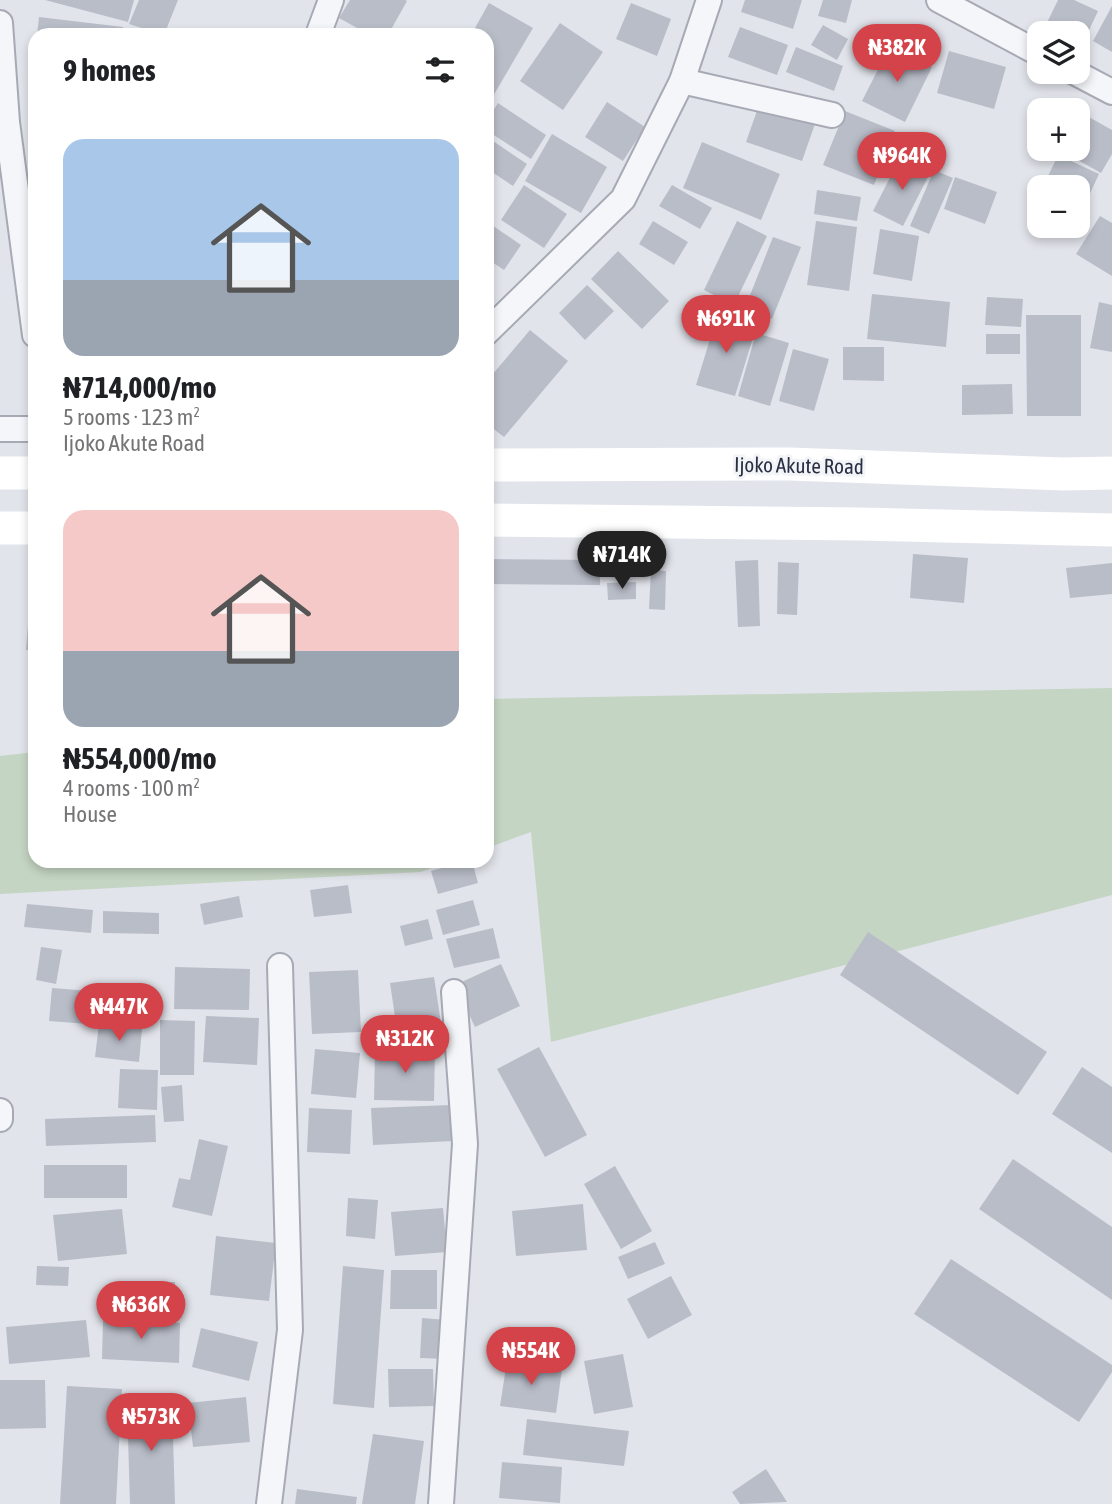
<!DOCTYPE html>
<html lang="en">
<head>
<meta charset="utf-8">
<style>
  :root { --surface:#fff; --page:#f6f6f6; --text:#202124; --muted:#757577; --accent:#d34349 }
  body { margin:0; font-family:"Asap Condensed",sans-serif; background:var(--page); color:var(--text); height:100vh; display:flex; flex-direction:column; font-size:26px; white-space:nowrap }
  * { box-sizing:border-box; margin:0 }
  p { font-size:23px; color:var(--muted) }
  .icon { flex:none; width:38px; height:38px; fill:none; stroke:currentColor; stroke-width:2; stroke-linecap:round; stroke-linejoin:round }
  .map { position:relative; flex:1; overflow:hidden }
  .details { position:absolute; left:28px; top:28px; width:466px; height:840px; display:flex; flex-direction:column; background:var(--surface); border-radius:21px; box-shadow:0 4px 10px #0003 }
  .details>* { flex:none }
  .controls { position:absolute; left:1027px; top:21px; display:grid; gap:14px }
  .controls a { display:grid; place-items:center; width:63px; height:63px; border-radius:14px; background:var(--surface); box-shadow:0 4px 10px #0003; font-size:35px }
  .price { position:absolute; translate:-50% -60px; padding:0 16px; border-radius:24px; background:var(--accent); color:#fff; font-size:23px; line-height:46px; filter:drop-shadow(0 2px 4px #0008) }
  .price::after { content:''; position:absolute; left:50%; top:42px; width:21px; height:16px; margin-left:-10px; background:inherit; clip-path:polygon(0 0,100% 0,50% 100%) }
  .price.selected { background:#222; color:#fff }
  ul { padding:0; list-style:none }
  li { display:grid; align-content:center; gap:14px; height:371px; padding:0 35px }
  li span { display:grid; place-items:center; height:217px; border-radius:21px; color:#555 }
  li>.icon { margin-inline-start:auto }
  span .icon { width:126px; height:126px; fill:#fffc; stroke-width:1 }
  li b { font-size:30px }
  h2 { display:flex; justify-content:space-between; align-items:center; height:84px; padding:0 35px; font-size:30px }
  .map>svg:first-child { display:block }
  .green { fill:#c5d5c3 }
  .building { fill:#b9bdc8 }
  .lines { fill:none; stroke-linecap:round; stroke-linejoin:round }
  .minor-casing { stroke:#a7aab5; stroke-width:28 }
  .minor { stroke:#f5f6f9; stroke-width:24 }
  .secondary { stroke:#fff; stroke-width:33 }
  .labels { text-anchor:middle; stroke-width:6; stroke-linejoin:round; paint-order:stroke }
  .street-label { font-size:21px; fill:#293043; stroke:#f2f4f8 }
</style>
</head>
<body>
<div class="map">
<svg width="1112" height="1504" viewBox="0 0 1112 1504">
  <rect width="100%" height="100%" fill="#e2e4eb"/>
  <!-- green -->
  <g class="green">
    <polygon points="1112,688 1112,895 551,1042 531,832 487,848 486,699"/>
    <polygon points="35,752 35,861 450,861 421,872 0,894 0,756"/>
  </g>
  <!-- building -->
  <g class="building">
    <polygon points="45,0 134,0 128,22"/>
    <polygon points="139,0 178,0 164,35 129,24"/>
    <polygon points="350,0 405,0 407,1 388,35 370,35 339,18"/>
    <polygon points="745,0 802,0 793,29 741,12"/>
    <polygon points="823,0 852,0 846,23 818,16"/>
    <polygon points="1058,0 1074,0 1098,11 1078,54 1078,33 1042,33"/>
    <polygon points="489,3 533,28 486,108 486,35 471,35"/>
    <polygon points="631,3 671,19 657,56 616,39"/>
    <polygon points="1112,6 1112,52 1093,41"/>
    <polygon points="39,17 123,27 122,35 37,35"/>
    <polygon points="560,23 603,52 563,110 520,81"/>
    <polygon points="823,25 848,39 837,60 811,45"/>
    <polygon points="740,27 788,45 777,75 728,57"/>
    <polygon points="890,46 932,67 905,122 862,101"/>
    <polygon points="796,47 843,66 834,91 786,72"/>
    <polygon points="949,51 1006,67 994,109 937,93"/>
    <polygon points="607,102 645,127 623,161 585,137"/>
    <polygon points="498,103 546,135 531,159 486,130 486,122"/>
    <polygon points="759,105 815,124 802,161 746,142"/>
    <polygon points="845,111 895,131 874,185 823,165"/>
    <polygon points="1078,111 1112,130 1112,154 1101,173 1058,149 1078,149"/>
    <polygon points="552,134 607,167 581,213 525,181"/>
    <polygon points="490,139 527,164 513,186 486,168 486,144"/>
    <polygon points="702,142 780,174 761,220 683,188"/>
    <polygon points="1058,155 1099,174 1078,219 1078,187 1043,187"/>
    <polygon points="900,158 930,173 903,226 873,211"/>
    <polygon points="934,170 953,178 929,234 910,226"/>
    <polygon points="955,177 997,192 985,224 944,209"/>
    <polygon points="524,185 567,214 544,248 501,220"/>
    <polygon points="672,185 712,208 700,229 659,206"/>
    <polygon points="817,190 861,197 857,221 814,214"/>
    <polygon points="1100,216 1112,223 1112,276 1076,254"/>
    <polygon points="486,221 521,245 504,270 486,258"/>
    <polygon points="653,221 688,242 674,265 639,244"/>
    <polygon points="737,221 767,236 734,305 704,290"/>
    <polygon points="816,221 857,227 849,291 807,285"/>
    <polygon points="880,229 919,236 912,281 873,274"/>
    <polygon points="773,237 801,247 772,319 745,308"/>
    <polygon points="618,251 669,301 642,329 591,279"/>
    <polygon points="587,285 614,311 585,340 559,313"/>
    <polygon points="872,294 950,302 946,347 867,339"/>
    <polygon points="987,297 1023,299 1021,327 985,325"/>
    <polygon points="1099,302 1112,305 1112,352 1090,348"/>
    <polygon points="718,313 757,325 735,396 696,385"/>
    <polygon points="1026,315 1081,315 1081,416 1027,416"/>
    <polygon points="530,330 568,361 504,437 486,423 486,382"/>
    <polygon points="756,333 789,343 770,406 738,396"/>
    <rect x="986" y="334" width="34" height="20"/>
    <polygon points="843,347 884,347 884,381 843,380"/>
    <polygon points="793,349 829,359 814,411 779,401"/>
    <polygon points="1012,384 1013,414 962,415 962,385"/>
    <polygon points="913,554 968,558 964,603 910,598"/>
    <polygon points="486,559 600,560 600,585 486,584"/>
    <polygon points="758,560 760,626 738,627 735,561"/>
    <polygon points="778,562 799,563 797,615 777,614"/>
    <polygon points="1112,563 1112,594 1070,598 1066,568"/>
    <polygon points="651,570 666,571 665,610 649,609"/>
    <polygon points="636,582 636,599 608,600 607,583"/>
    <polygon points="29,613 35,613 35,651 26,650"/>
    <polygon points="467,861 472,861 478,883 438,894 431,871"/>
    <polygon points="348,885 352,913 314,917 310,890"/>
    <polygon points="239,896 243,917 204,925 200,904"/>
    <polygon points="473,900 480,925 443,935 436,910"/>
    <polygon points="27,904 93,910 91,933 24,927"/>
    <polygon points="103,911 159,913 159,934 103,933"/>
    <polygon points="428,919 433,939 405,946 400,926"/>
    <polygon points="493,928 500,958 454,968 446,939"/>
    <polygon points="868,932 1047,1052 1018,1095 840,975"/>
    <polygon points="41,947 62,950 56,984 36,980"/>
    <polygon points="501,964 520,1006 475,1027 455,985"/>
    <polygon points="175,967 250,969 249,1010 174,1009"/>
    <polygon points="358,970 361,1032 312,1034 309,972"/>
    <polygon points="434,977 441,1023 397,1030 390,983"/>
    <polygon points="52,988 90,991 88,1024 49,1021"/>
    <polygon points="206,1016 259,1018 257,1065 203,1062"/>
    <polygon points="160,1020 195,1021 194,1075 160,1075"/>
    <polygon points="99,1024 142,1029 139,1062 95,1057"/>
    <polygon points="539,1047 587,1135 545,1157 497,1069"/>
    <polygon points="315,1049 360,1053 356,1098 311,1094"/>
    <polygon points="375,1049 435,1050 434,1101 374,1100"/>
    <polygon points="1082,1067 1112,1087 1112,1153 1052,1114"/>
    <polygon points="120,1069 158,1070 157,1110 118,1108"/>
    <polygon points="182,1085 184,1121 164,1122 161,1087"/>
    <polygon points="451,1105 453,1141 373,1145 371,1108"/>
    <polygon points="309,1108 352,1110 350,1154 307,1152"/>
    <polygon points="155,1115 156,1142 46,1146 45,1119"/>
    <polygon points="199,1139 228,1146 212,1216 172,1207 179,1178 190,1180"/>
    <polygon points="1013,1159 1112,1227 1112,1300 979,1209"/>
    <rect x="44" y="1165" width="83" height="33"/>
    <polygon points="615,1166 652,1231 621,1249 584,1184"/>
    <polygon points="348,1198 378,1200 375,1239 346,1236"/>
    <polygon points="583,1204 587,1250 516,1256 512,1211"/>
    <polygon points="443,1208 447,1252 395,1256 391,1212"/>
    <polygon points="122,1209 127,1254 58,1261 53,1215"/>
    <polygon points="216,1236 276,1243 269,1301 210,1295"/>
    <polygon points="655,1242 665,1264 628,1279 618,1257"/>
    <polygon points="951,1259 1112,1365 1112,1372 1079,1422 914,1314"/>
    <polygon points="37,1266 69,1267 68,1286 36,1285"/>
    <polygon points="343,1266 384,1270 374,1408 333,1404"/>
    <polygon points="391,1270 437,1270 437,1309 390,1309"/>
    <polygon points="671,1276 692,1315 648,1339 627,1299"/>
    <polygon points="175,1282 175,1317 128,1317 128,1283"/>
    <polygon points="422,1318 447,1320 445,1359 420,1358"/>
    <polygon points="86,1320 90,1357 9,1364 6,1327"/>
    <polygon points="103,1320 180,1323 179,1363 102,1359"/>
    <polygon points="201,1328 258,1342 249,1381 192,1367"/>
    <polygon points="623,1354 633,1407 594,1414 584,1361"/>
    <polygon points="507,1361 562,1369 556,1413 500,1406"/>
    <polygon points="388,1369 433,1369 434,1406 389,1407"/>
    <polygon points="0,1380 45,1380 46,1428 0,1429"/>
    <polygon points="67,1386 122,1389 116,1504 60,1504"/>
    <polygon points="246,1397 250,1442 193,1447 188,1403"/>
    <polygon points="172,1402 175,1504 130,1504 127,1403"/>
    <polygon points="527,1419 629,1431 624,1466 523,1455"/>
    <polygon points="373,1434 424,1441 415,1504 362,1504"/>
    <polygon points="502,1462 562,1467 560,1503 499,1498"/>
    <polygon points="766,1469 787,1502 740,1504 732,1492"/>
    <polygon points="297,1489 357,1497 356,1504 295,1504"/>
  </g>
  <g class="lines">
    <defs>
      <g id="minor">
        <polyline points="939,0 1040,54"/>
        <polyline points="0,23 7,122 35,335"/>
        <polyline points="318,35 331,0"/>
        <polyline points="1074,72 1112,92"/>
        <polyline points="682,81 832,115"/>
        <polyline points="486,333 623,199 682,81 709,0"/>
        <polyline points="0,429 35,429"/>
        <polyline points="0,1111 0,1119"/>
        <polyline points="269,1504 290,1330 280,966"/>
        <polyline points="441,1504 465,1144 454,992"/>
      </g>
    </defs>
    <!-- minor casing -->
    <use href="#minor" class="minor-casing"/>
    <!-- minor -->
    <use href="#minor" class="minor"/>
    <!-- secondary -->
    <g class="secondary">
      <polyline points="486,465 790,464 1063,474 1112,473"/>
      <polyline points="0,473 35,473"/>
      <polyline points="486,520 860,524 1112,530"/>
      <polyline points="0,528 35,528"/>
    </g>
  </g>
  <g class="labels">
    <!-- street labels -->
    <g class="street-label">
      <text transform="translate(799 466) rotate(1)" y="7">Ijoko Akute Road</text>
    </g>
  </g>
</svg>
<div class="controls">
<a><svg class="icon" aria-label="layers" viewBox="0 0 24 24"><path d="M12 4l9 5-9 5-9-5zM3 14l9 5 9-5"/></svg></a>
<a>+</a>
<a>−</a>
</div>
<b class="price" style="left:897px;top:84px">₦382K</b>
<b class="price" style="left:902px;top:192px">₦964K</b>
<b class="price" style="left:726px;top:355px">₦691K</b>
<b class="price selected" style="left:622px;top:591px">₦714K</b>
<b class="price" style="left:119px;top:1043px">₦447K</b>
<b class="price" style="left:405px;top:1075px">₦312K</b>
<b class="price" style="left:141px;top:1341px">₦636K</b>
<b class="price" style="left:531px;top:1387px">₦554K</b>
<b class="price" style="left:151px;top:1453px">₦573K</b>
<section class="details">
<h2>9 homes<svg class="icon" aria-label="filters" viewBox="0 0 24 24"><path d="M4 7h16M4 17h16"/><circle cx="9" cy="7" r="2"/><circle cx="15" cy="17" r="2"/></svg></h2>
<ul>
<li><span style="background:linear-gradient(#a9c7e8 65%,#9aa5b1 0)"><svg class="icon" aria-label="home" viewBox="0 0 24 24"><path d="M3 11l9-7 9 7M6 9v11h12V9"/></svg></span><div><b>₦714,000/mo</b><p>5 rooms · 123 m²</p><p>Ijoko Akute Road</p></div></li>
<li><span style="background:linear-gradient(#f6c9c9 65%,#9aa5b1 0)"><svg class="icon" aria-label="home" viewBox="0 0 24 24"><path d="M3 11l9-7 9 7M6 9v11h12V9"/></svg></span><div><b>₦554,000/mo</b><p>4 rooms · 100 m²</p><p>House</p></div></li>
</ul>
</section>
</div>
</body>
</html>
